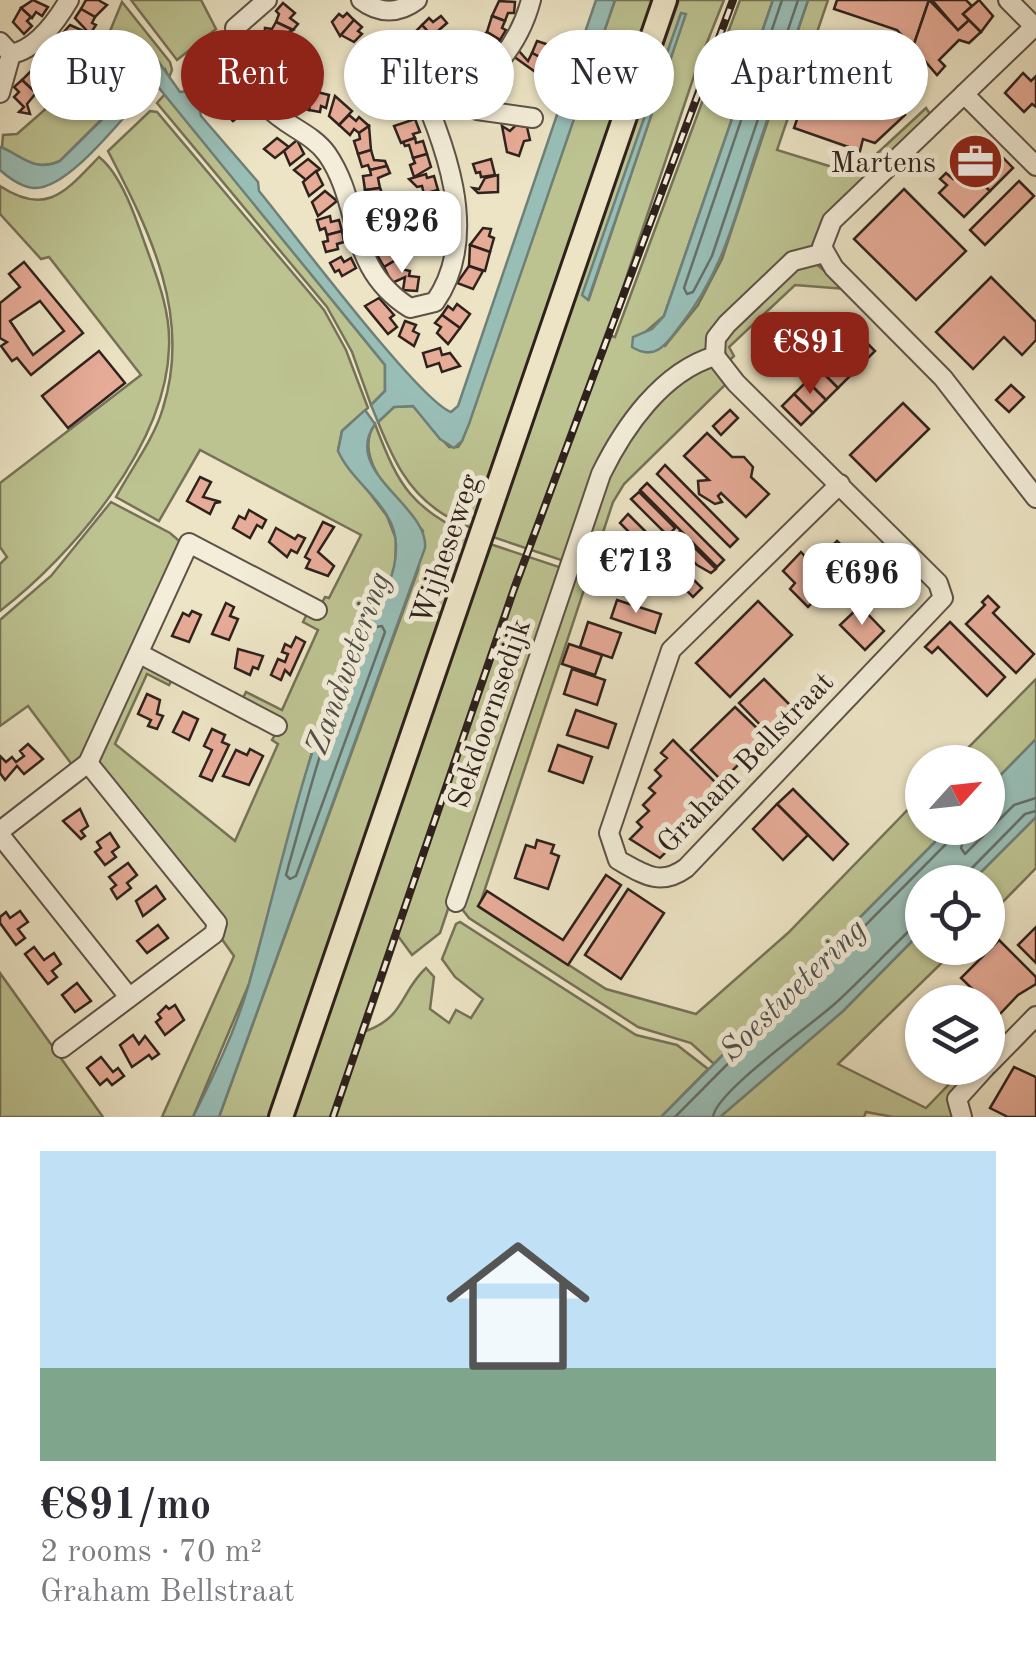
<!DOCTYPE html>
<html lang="en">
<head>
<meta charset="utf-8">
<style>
  :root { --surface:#fff; --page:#f7f7f7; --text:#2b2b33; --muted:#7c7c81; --line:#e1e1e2; --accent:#8f2418 }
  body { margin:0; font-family:"Old Standard TT",serif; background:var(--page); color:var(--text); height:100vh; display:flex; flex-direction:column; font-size:38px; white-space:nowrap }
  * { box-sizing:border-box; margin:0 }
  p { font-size:32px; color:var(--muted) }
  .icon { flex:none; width:55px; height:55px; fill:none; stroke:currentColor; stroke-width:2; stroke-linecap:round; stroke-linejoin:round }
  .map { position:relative; height:1117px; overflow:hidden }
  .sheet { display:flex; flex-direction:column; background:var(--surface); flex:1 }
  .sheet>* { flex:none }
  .banner { position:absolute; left:30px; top:30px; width:978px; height:90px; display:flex; gap:20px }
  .needle { width:65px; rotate:63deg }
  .fabs { position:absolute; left:905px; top:745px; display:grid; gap:20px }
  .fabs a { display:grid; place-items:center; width:100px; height:100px; border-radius:50%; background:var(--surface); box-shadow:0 2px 8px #0004; font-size:50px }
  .price { position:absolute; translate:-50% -85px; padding:0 22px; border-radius:20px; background:#fff; color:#222; font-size:32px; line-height:65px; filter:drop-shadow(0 2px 5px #0008) }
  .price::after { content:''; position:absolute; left:50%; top:60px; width:30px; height:22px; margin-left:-15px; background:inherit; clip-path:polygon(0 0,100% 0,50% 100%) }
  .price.active { background:var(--accent); color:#fff }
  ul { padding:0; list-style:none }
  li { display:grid; align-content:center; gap:20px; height:530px; padding:0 40px }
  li+li { border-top:2px solid var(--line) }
  li span { display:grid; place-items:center; height:310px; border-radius:0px; color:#555 }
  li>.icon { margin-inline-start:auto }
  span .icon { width:180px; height:180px; fill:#fffc; stroke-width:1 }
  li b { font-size:42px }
  .pill { padding:0 35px; border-radius:45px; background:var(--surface); box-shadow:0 2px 8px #0004; font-size:35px; line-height:90px }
  .pill.active { background:var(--accent); color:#fff }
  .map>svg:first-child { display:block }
  .green { fill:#bdc291; stroke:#767257; stroke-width:2.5; fill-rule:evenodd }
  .water { fill:#99beb6; stroke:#6f8079; stroke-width:2.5 }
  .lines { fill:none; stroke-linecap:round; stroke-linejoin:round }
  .shore { stroke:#64706a; stroke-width:2.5 }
  .building { fill:#e7ac98; stroke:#2f221d; stroke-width:2.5; fill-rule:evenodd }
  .minor-casing { stroke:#5e5247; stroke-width:22 }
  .major-casing { stroke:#2f221d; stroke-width:28 }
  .minor { stroke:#f3edd9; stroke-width:18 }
  .major { stroke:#ece4c5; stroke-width:22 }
  .rail-casing { stroke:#2f221d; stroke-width:8 }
  .rail { stroke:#f3edd9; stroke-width:4; stroke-dasharray:11; stroke-linecap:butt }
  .labels { text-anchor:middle; stroke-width:10; stroke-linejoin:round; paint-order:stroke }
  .poi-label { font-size:30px; fill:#2f221d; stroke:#f3edd9; text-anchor:end }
  .street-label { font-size:30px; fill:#2f221d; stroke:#f3edd9 }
  .water-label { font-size:32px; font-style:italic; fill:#4f514b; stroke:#f3edd9 }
</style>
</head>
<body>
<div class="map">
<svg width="1036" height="1117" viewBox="0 0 1036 1117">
  <rect width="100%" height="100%" fill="#ece4c5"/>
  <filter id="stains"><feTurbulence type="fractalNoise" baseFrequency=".002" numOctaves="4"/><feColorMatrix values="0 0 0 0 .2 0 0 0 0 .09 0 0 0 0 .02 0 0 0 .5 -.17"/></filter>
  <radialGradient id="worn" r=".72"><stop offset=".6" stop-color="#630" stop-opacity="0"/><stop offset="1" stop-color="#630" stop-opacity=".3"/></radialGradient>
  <!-- green -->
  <g class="green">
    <polygon points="131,0 201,0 216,29 177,60"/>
    <path d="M615,0H653V8L476,531C464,523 451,520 440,512C407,490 393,459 378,422L394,407L413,406L449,447H458L462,441Z"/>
    <path d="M679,0H724L696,70L607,335L615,337L740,0H773L664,316L642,335L665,346L698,305L722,259L808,0H828L777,150L855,174L926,108L930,114L822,220L812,246L707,353L640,408L564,561L487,535ZM681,14L685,15L589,299L583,295Z"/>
    <path d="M122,2L170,62L172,70L169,78L165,69L124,88V97L60,161C35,172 22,158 2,147L3,135L17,134L96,65Z"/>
    <polygon points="165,94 385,365 385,391 371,405 352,352 327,307 157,103"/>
    <path d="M150,111L157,112L324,310L346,350L368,408L342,431L338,451L387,516L396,539L395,571L380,603L349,652L312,752L249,984L193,1117H162L234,956L97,766V757L142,663L173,678L169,685L147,674L115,744L235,841L278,744L272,740L280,726L241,702L246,692L282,710L318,630L303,622L309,610L317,613L325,597L329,598L361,535L200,450L159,521L116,497C131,469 154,439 163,408C192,316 150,232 108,151Z"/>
    <path d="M99,157C121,174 136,218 145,244C157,277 171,312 169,348C166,445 73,555 0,611V564L7,557L0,547V483L141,375L49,257L41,259L0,214V186C47,217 66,191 99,157Z"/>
    <polygon points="815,263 846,289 795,285 729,347 734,356 726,364 724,340 796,266"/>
    <path d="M709,363L726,384L624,484L613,502L479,907L606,989L696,1014L788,933L922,795V828H949L714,1064L691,1043L638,1027L469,918L462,909L463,896L606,471C635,422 662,394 709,363Z"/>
    <path d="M375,424C400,490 411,506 474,538L276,1117H219L418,570L423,531C401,504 350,459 375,424Z"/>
    <polygon points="111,502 170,533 184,545 76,770 28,706 0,726 0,620 51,576"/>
    <path d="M484,542L562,568L440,933L412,955L398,936L366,1031C405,1017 400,992 426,968L434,977L430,1009L449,1023L456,1010L471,1018L483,999L455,977L442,959L456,924L460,922L636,1035L677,1045L708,1069L661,1117H289Z"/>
    <polygon points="1036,679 1036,739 988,788 988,762 954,762"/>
    <polygon points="1036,817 1036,868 988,917 988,882 971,882"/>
    <polygon points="922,931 922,948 957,948 838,1064 926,1108 956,1077 962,1078 950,1095 952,1117 893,1117 866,1112 864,1117 720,1117 843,1011"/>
    <polygon points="0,973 103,1117 0,1117"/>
  </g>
  <!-- water -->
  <g class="water">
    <path d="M596,0H615L469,424L462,441L454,448L440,439L413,406L394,407L378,422L371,405L385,391V365L159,88H150C126,113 69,190 34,188C21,187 9,178 0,170V147C22,155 34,173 60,161L124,98L126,81L146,61H158L180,92L196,90L201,116L258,182L259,191C289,227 419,401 451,412L458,406Z"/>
    <path d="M773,0H808C791,51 773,102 756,153C735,215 724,271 680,326C667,343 656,362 632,347L633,337L652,329L664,316Z"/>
    <polygon points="681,13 686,14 588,300 582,295"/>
    <path d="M365,410L375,424C341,472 429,506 425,548L219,1117H193C214,1075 236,1029 249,984C280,874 302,761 348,656C364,617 397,591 396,546C396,506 353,485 338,451L342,431Z"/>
    <polygon points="1036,739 1036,817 971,882 922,882 922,931 843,1011 720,1117 661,1117 949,828 988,828 988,788"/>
  </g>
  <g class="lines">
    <!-- shore -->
    <g class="shore">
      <polyline points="782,0 684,288 687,294 693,292 712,256 798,0"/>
      <path d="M382,626L385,632L296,876L290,879L286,875L289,864C312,785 331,696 376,627Z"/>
      <polyline points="967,828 961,848 965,854 1014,805 1036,798"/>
      <polyline points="965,882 968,872 1025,814 1036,811"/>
      <polyline points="675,1117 951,839 955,828"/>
      <path d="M713,1117C716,1091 815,1023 839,1000C864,977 887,952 912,928L922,925"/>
    </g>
  </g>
  <!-- building -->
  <g class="building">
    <polygon points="33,0 48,7 42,16 36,12 32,18 21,8"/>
    <polygon points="86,0 98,0 107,5 95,17 81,9"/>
    <polygon points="837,0 929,0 913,47 897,30 834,9"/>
    <polygon points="929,0 958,30 969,20 981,32 969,43 959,40 939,60 945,66 937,75 913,47"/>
    <polygon points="932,0 966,0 972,6 963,14 969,20 958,30"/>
    <polygon points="979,0 993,16 981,32 963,14"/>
    <polygon points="499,1 515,2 514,13 508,13 505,21 492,16"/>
    <polygon points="283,3 295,13 290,18 298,24 293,30 276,22 279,14 276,11"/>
    <polygon points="21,8 31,17 27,21 32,26 24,34 13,22"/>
    <polygon points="81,9 95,17 92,23 96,25 90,34 75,18"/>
    <polygon points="347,13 354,20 340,36 332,22 339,14 343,17"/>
    <polygon points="441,16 447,23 432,36 422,25 429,18 433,22"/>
    <polygon points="492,16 505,21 502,28 506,30 500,40 487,32"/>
    <polygon points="354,20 362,27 358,31 362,34 354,42 341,35"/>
    <polygon points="276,22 293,30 280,36 279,41 264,40 265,28 272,29"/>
    <polygon points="70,25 90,34 80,47 63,33"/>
    <polygon points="422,25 432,36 424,49 411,36"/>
    <polygon points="487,32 500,40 494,50 489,47 485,51 475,43"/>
    <polygon points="63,33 80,47 68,60 56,41"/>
    <circle cx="272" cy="50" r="10"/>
    <polygon points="537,41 552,46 551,63 532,53"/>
    <polygon points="475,43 485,51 482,55 486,59 478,67 467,57"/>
    <polygon points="53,50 59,57 63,54 71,62 56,70 45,58"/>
    <polygon points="518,50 528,61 532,53 551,63 541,76 513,56"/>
    <polygon points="467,57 478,67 464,77 453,66"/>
    <polygon points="281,62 287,78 275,86 268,77 274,73 271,63"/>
    <polygon points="451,66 457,77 453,80 456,85 447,91 438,77"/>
    <polygon points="388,70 407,71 406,76 402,75 400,89 382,86 384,72"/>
    <polygon points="30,72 35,77 38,74 48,84 34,92 22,80"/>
    <polygon points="248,72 250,80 240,81 241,92 219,93 218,78 227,77 227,73"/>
    <polygon points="1023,73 1031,81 1036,76 1036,107 1032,104 1024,112 1005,93"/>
    <polygon points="287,78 300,87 292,98 285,93 281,96 275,86"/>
    <polygon points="811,79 877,101 878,96 891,101 905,115 875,143 863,139 860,151 794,128"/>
    <polygon points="22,80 36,93 27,104 30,114 19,112 24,107 14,97 19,92 14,87"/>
    <polygon points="382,86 400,89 398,102 380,100"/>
    <polygon points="300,87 312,95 309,110 298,107 299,102 292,98"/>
    <polygon points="313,91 329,95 326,108 321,106 320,112 309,110"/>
    <polygon points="335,96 352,111 339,125 329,116"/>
    <polygon points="235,98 242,107 252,100 255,103 233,121 220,108"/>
    <polygon points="349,115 356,121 359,117 369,126 359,133 354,129 350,135 339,125"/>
    <polygon points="415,119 420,132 413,134 415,138 401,143 394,126"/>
    <polygon points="516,125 527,127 530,140 524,141 519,156 507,152 502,126 510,131"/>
    <polygon points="369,126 371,150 358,154 354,141 360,139 359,133"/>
    <polygon points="981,135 1013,168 990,191 964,167 977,154 969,147"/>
    <polygon points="277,138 289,147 275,158 264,149"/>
    <polygon points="415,138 416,143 423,141 427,154 413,158 409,145 405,146 403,142"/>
    <polygon points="297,140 304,154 290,165 284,151"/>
    <polygon points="371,150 374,160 385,161 387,166 370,170 368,165 362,167 358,154"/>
    <polygon points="427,154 431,167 414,177 410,165 415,163 413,158"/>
    <polygon points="308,159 320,169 306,180 294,170"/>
    <polygon points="491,159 495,175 481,177 480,172 476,173 473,164"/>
    <polygon points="387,166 390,173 378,178 380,188 365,190 363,176 371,175 370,170"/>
    <polygon points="964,167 990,191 964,217 939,193 947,185 940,179 946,173 953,179"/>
    <polygon points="316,171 323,185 309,196 303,182"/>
    <polygon points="426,174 427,178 434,176 438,190 424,194 422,186 417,187 409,179"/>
    <polygon points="498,175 498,192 478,193 473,188 479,189 485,178"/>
    <polygon points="1019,181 1034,196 985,245 970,230"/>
    <polygon points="380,188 387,206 375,208 374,203 368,204 365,190"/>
    <polygon points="904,189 966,251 916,300 854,239"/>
    <polygon points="438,190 442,203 435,205 437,211 424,213 423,205 427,203 424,194"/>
    <polygon points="325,191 337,201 318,216 312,202"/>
    <polygon points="387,206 385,225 371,227 369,213"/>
    <polygon points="437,211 436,218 443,219 442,233 428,231 429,221 424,221 424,213"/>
    <polygon points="330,216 331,222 339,220 342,231 327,235 325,228 320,230 317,220"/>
    <polygon points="385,225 387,238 392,238 392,242 381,246 380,240 373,241 371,227"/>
    <polygon points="483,228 491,229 489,236 494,238 490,252 470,245"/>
    <polygon points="342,231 344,242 337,244 338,249 326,252 323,242 328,241 327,235"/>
    <polygon points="428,231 442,233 440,246 433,246 432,250 420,249 421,244 426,245"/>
    <polygon points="404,238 406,243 392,252 396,260 384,267 377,255 384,251 381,246"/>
    <polygon points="470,245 490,252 485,271 469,266"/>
    <polygon points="341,257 344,262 351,258 356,268 342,276 339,270 335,272 330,263"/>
    <polygon points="396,260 401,269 410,271 409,276 419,277 417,291 403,290 405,277 392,283 384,267"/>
    <path d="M24,262L83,333L31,375L17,358L12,361L1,346L7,342L0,338V303L20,287L9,274ZM40,301L64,331L33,355L10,321Z"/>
    <polygon points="469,266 483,271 473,289 457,283"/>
    <polygon points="991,277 1036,322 1036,340 1022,355 1004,337 973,369 936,332"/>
    <polygon points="379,298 394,315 390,318 397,327 388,334 365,306"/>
    <polygon points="457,304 470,314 460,328 442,315 448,306 453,310"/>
    <polygon points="442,315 460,328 448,344 437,333 441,327 435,323"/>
    <polygon points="405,321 416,325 413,331 419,334 414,346 399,336"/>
    <polygon points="856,332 875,351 863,363 844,344"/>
    <polygon points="844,344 863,363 850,376 831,357"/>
    <polygon points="440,348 442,355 450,353 460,366 442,372 439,363 427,367 423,353"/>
    <polygon points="99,351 125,383 68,428 42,396"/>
    <polygon points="831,357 850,376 838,388 819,369"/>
    <polygon points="819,369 838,388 826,400 807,381"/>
    <polygon points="807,381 826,400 813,413 794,394"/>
    <polygon points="1011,385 1024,397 1009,412 996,400"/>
    <polygon points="794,394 813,413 801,425 782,406"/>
    <polygon points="903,403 929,429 876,481 850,455"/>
    <polygon points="730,410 738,418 721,435 713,426"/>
    <polygon points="707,433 732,457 744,457 753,467 751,477 769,494 746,517 721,493 718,496 722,502 715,504 699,494 698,481 709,480 684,456"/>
    <polygon points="665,465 738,539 730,547 657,474"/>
    <polygon points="200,477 211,482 203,497 221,502 215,503 210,514 187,501"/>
    <polygon points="647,483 724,560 717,567 640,490"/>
    <polygon points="639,492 675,528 668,536 631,499"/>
    <polygon points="249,510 266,520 262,528 257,525 250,538 233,528 239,516 245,519"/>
    <polygon points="628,514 702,588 693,597 620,523"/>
    <polygon points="323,522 334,527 318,552 334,566 328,576 306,568 310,560 305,557"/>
    <polygon points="276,528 295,539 298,535 305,538 297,553 291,550 287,557 269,542"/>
    <polygon points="679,532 716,569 711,573 697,565 672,539"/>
    <polygon points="837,541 856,559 808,607 790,589 795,583 783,571 801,552 813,565"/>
    <polygon points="988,596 999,607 993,613 1034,654 1016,673 966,624 985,605 982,602"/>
    <polygon points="617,600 661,614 655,633 611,618"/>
    <polygon points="758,601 792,635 730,697 696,663"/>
    <polygon points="226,603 234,607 230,616 238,619 229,640 212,634"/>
    <polygon points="860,606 884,631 865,650 840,625"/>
    <polygon points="192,611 201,615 189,642 172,636 183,613 189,616"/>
    <polygon points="588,622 621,633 612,658 580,647"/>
    <polygon points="950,622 1005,677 987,696 938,647 932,653 925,647"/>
    <polygon points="296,637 305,642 290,675 285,670 281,680 271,675 278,659 285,662 288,654 282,652 285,644 291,647"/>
    <polygon points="569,644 602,655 595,675 562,664"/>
    <polygon points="238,649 263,656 258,669 253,667 250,675 235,668"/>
    <polygon points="572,669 605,680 597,705 564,694"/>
    <polygon points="764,679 801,716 776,741 739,703"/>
    <polygon points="147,694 160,700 157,714 163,716 157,729 148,726 151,720 138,714"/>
    <polygon points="735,707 766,737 760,744 763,747 752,759 745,766 741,762 722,781 691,750"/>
    <polygon points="576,710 616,724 608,748 567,735"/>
    <polygon points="183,712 198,719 189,740 173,732"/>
    <polygon points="212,729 225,735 222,742 229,745 212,781 200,776 212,750 204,746"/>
    <polygon points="673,740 726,793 660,858 630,839 642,827 637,822 649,811 643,805 655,793 649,788 661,776 655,770 667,758 661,753"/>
    <polygon points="28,744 43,759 24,774 17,766 5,780 0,773 0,756 6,762 12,757 16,762 24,756 20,751"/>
    <polygon points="558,745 592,757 583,783 549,771"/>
    <polygon points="250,749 263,756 249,785 223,776 236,750 247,755"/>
    <polygon points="793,789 848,844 833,860 777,804"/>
    <polygon points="777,804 808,835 783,860 753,829"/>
    <polygon points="80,809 88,826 81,831 85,836 81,839 63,821"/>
    <polygon points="110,833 119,847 112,852 116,857 105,865 95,852 101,848 97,842"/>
    <polygon points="537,840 554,845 551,853 559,856 548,889 515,878 526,845 535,848"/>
    <polygon points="128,863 137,875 127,883 131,888 117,899 111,889 116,885 109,877"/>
    <polygon points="606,875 621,885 568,965 478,906 487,891 563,940"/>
    <polygon points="156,886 165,899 143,916 136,901"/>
    <polygon points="628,889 664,913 621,979 585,955"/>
    <polygon points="20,911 28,922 18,929 25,938 16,945 0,923 0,917 6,912 10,918"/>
    <polygon points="158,925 168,938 147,953 137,941"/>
    <polygon points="1036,927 1036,963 1018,945"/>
    <polygon points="999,940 1036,977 1036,984 1018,995 999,1015 961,978"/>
    <polygon points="34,947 44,960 54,953 61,964 52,971 57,977 48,984 25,954"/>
    <polygon points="77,983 91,1001 75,1012 62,995"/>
    <polygon points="175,1005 184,1020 165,1035 156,1022 161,1018 158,1014 166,1006 169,1009"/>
    <polygon points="133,1035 139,1044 145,1036 159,1054 152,1059 149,1055 132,1067 120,1045"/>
    <polygon points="101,1057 113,1072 118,1068 124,1076 112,1085 107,1079 100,1085 87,1068"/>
    <polygon points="1014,1067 1036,1077 1036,1117 1008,1117 990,1108"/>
  </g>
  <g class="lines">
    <defs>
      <g id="minor">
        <path d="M267,0L235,28C236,43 246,49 252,62C259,77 256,92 267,106C284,126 311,132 327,154C363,206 345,267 410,308L435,302C484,231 441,136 411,66"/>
        <path d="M361,0C379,14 399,14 417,0"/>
        <polyline points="1008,0 1035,27"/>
        <polyline points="1036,25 832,221 822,247 834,268 943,378 1036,498"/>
        <path d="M0,42L11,54C37,49 56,22 69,0"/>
        <polyline points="0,93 11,54"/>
        <polyline points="964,94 1036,166"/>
        <polyline points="461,98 477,110 533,118"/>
        <path d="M431,112C479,89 517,53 531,0"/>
        <path d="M715,356L736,383L938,583L943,598L686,868C660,887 643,874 618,860L609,833L671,650L840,484"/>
        <polyline points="715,356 716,338 727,324 793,261 824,253"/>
        <polyline points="140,654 277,726"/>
        <polyline points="0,831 88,763 189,543 317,610"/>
        <polyline points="0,835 129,997"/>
        <path d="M456,902L601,474C624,427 662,372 715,356"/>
        <polyline points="62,1048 214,934 217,923 88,763"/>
        <polyline points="988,1065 1036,1016"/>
        <polyline points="962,1117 957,1099 985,1068"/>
      </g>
      <polyline id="major" points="281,1117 665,0"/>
    </defs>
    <!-- minor casing -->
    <use href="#minor" class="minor-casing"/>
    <!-- major casing -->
    <use href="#major" class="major-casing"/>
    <!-- minor -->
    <use href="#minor" class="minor"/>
    <!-- major -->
    <use href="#major" class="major"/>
    <defs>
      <polyline id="rail" points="333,1117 514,589 733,0"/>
    </defs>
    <!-- rail casing -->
    <use href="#rail" class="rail-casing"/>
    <!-- rail -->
    <use href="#rail" class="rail"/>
  </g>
  <!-- icons -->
  <defs>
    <symbol id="office-disc" viewBox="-11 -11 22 22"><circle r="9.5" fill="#8f2418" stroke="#f3edd9"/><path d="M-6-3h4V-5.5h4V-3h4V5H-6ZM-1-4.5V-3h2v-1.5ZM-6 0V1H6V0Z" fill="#fff"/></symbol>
  </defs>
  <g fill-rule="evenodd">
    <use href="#office-disc" x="944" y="130" width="63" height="63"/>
  </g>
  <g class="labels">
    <!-- poi labels -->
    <g class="poi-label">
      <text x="936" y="172">Martens</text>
    </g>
    <!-- street labels -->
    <g class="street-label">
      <text transform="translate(445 549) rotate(-71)" y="10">Wijheseweg</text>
      <text transform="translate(489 713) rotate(-71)" y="10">Sekdoornsedijk</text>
      <text transform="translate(745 762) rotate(-46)" y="10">Graham Bellstraat</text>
    </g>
    <!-- water labels -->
    <g class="water-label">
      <text transform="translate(347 663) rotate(-70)" y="11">Zandwetering</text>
      <text transform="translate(792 989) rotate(-44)" y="11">Soestwetering</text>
    </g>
  </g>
  <rect width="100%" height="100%" filter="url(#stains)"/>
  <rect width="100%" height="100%" fill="url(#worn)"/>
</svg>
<div class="fabs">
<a><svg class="needle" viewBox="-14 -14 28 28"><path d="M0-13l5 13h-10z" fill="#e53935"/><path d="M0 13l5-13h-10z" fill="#7c7c81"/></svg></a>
<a><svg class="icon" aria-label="locate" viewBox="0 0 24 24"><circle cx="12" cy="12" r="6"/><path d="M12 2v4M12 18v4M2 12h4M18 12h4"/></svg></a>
<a><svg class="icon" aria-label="layers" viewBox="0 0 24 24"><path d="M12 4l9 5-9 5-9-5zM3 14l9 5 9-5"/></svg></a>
</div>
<b class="price" style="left:402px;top:276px">€926</b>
<b class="price active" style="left:810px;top:397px">€891</b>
<b class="price" style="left:636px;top:616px">€713</b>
<b class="price" style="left:862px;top:628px">€696</b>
<div class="banner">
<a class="pill">Buy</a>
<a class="pill active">Rent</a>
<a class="pill">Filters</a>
<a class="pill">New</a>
<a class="pill">Apartment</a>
</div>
</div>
<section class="sheet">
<ul>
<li><span style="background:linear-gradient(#bfe0f5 70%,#7fa58c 0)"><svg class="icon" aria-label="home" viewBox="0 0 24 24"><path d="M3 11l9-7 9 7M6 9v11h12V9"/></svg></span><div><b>€891/mo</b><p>2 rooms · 70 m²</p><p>Graham Bellstraat</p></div></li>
</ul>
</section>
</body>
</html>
